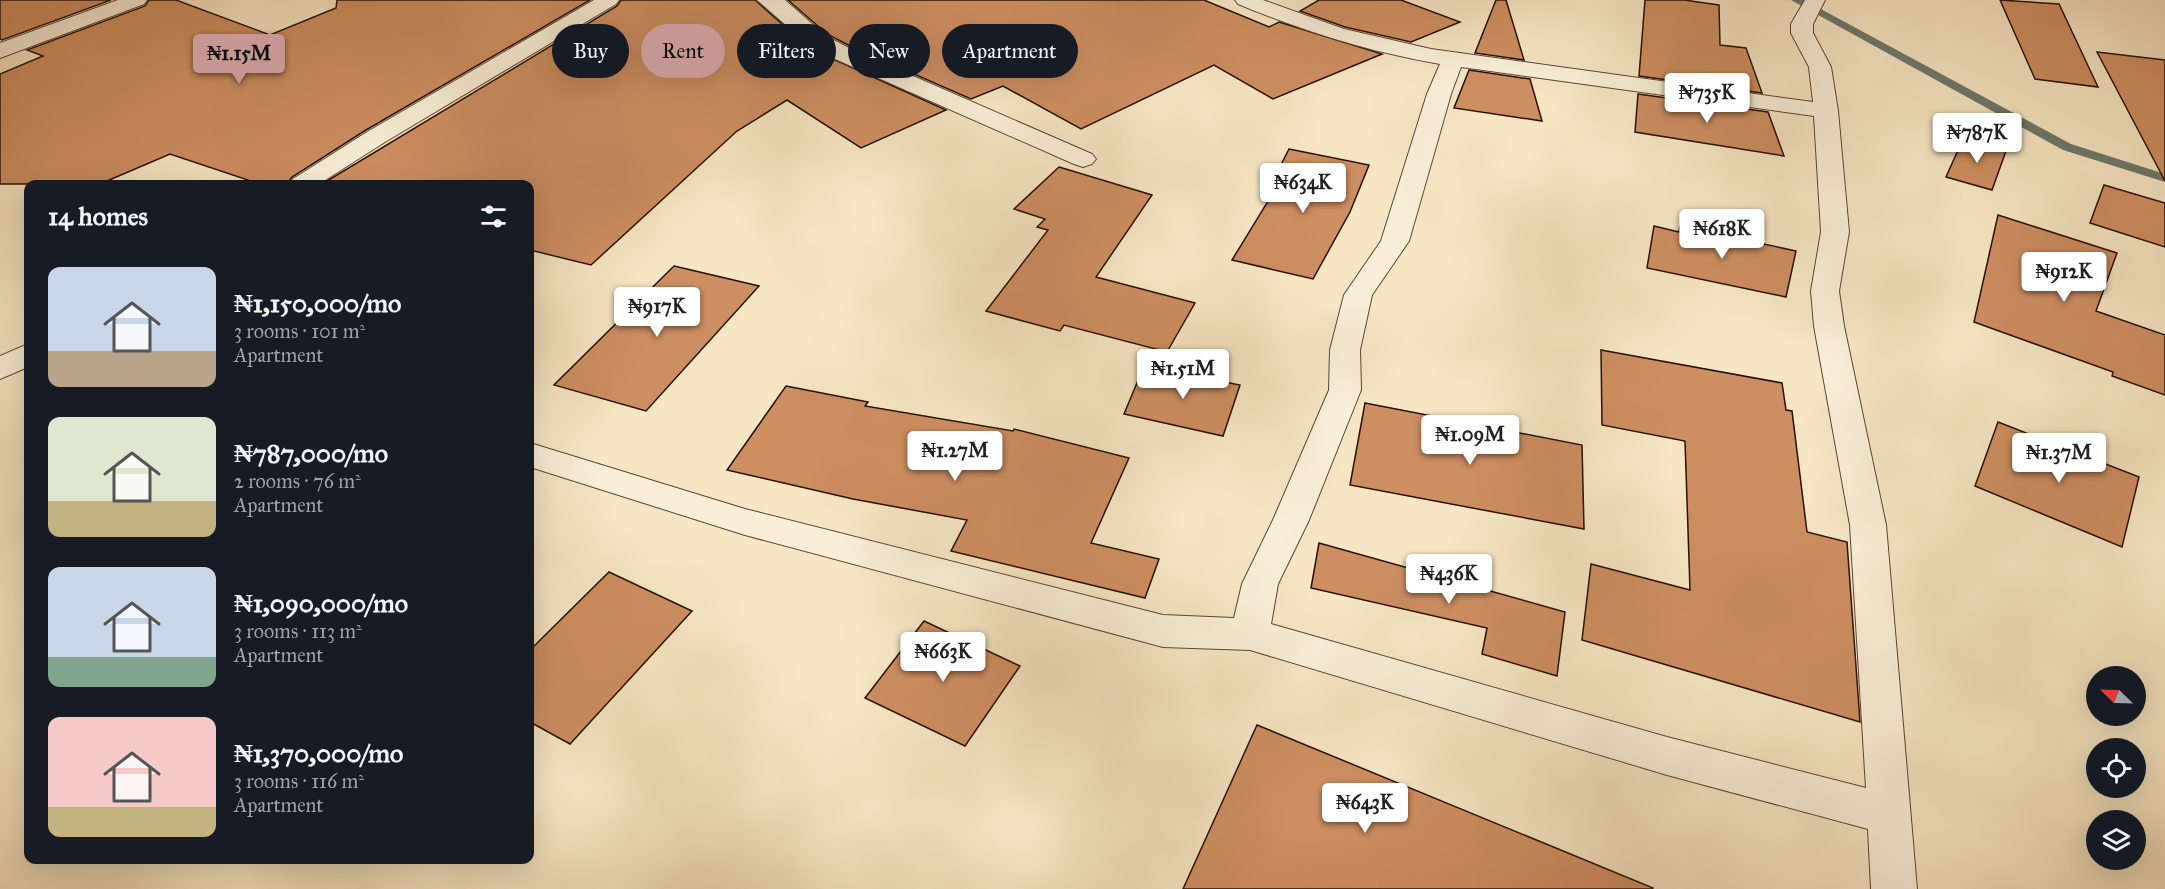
<!DOCTYPE html>
<html lang="en">
<head>
<meta charset="utf-8">
<style>
  :root { --surface:#171b24; --page:#242831; --text:#f1f3f6; --muted:#9ea1a6; --accent:#c59692 }
  body { margin:0; font-family:"IM FELL Great Primer",serif; background:var(--page); color:var(--text); height:100vh; display:flex; flex-direction:column; font-size:22px; white-space:nowrap }
  * { box-sizing:border-box; margin:0 }
  p { font-size:20px; color:var(--muted) }
  .icon { flex:none; width:33px; height:33px; fill:none; stroke:currentColor; stroke-width:2; stroke-linecap:round; stroke-linejoin:round }
  .map { position:relative; flex:1; overflow:hidden }
  .sheet { position:absolute; left:24px; top:180px; width:510px; height:684px; display:flex; flex-direction:column; background:var(--surface); border-radius:12px; box-shadow:0 6px 24px #0002 }
  .sheet>* { flex:none }
  .top-card { position:absolute; left:552px; top:24px; width:570px; height:54px; display:flex; gap:12px }
  .needle { width:39px; rotate:293deg }
  .controls { position:absolute; left:2086px; top:666px; display:grid; gap:12px }
  .controls a { display:grid; place-items:center; width:60px; height:60px; border-radius:50%; background:var(--surface); box-shadow:0 6px 24px #0002; font-size:30px }
  .price { position:absolute; translate:-50% -51px; padding:0 14px; border-radius:6px; background:#fff; color:#222; font-size:20px; line-height:39px; filter:drop-shadow(0 2px 3px #0008) }
  .price::after { content:''; position:absolute; left:50%; top:36px; width:18px; height:14px; margin-left:-9px; background:inherit; clip-path:polygon(0 0,100% 0,50% 100%) }
  .price.active { background:var(--accent); color:#111 }
  ul { padding:0; list-style:none }
  li { display:flex; align-items:center; gap:18px; height:150px; padding:0 24px }
  li span { display:grid; place-items:center; flex:none; width:168px; height:120px; border-radius:12px; color:#555 }
  li>.icon { margin-inline-start:auto }
  span .icon { width:72px; height:72px; fill:#fffc; stroke-width:1 }
  li b { font-size:26px }
  h2 { display:flex; justify-content:space-between; align-items:center; height:72px; padding:0 24px; font-size:26px }
  .chip { padding:0 21px; border-radius:27px; background:var(--surface); box-shadow:0 6px 24px #0002; font-size:21px; line-height:54px }
  .chip.active { background:var(--accent); color:#111 }
  .map>svg:first-child { display:block }
  .lines { fill:none; stroke-linecap:round; stroke-linejoin:round }
  .stream { fill:#6e796b; fill-rule:evenodd }
  .building { fill:#cd8e61; stroke:#280f00; stroke-width:1.5 }
  .minor-casing { stroke:#5c4531; stroke-width:2 }
  .minor { fill:#f9efd8; fill-rule:evenodd }
</style>
</head>
<body>
<div class="map">
<svg width="2165" height="889" viewBox="0 0 2165 889">
  <rect width="100%" height="100%" fill="#f6e6c3"/>
  <filter id="stains"><feTurbulence type="fractalNoise" baseFrequency=".00333" numOctaves="4"/><feColorMatrix values="0 0 0 0 .2 0 0 0 0 .09 0 0 0 0 .02 0 0 0 .5 -.17"/></filter>
  <radialGradient id="worn" r=".72"><stop offset=".6" stop-color="#630" stop-opacity="0"/><stop offset="1" stop-color="#630" stop-opacity=".3"/></radialGradient>
  <g class="lines">
    <!-- stream -->
    <polygon class="stream" points="1791,0 1804,0 2071,144 2165,174 2165,182 2063,150"/>
  </g>
  <!-- building -->
  <g class="building">
    <polygon points="0,0 111,0 2,40 0,39"/>
    <polygon points="149,0 176,0 270,35 336,8 337,0 590,0 366,130 292,177 287,184 260,184 170,154 100,184 0,184 0,74 43,56 27,50 145,6"/>
    <polygon points="621,0 755,0 809,48 946,110 861,148 787,100 737,131 591,265 530,250 530,184 322,184 617,6"/>
    <polygon points="788,0 1204,0 1269,27 1279,22 1382,54 1273,99 1214,65 1081,129 1003,86 971,99 852,47 827,34"/>
    <polygon points="1319,0 1401,0 1460,22 1411,42 1345,27 1300,11"/>
    <polygon points="1496,0 1506,0 1524,60 1475,53"/>
    <polygon points="1645,0 1684,0 1719,5 1720,45 1746,48 1762,93 1639,76"/>
    <polygon points="2000,0 2059,4 2098,87 2035,79"/>
    <polygon points="2097,52 2165,60 2165,181"/>
    <polygon points="1469,70 1530,79 1542,121 1454,108"/>
    <polygon points="1638,94 1768,112 1784,156 1635,132"/>
    <polygon points="1963,139 2006,151 1992,190 1946,177"/>
    <polygon points="1289,149 1369,165 1350,212 1313,279 1232,260 1273,193 1267,192"/>
    <polygon points="1059,167 1152,195 1096,277 1195,303 1167,352 1064,325 1060,331 986,311 1048,230 1037,227 1045,219 1014,209"/>
    <polygon points="2104,185 2165,203 2165,247 2090,223"/>
    <polygon points="1998,215 2117,253 2096,311 2165,335 2165,395 2112,376 2113,372 1974,322"/>
    <polygon points="1654,226 1679,232 1680,226 1796,251 1786,297 1647,268"/>
    <polygon points="674,266 759,286 646,411 554,385"/>
    <polygon points="1601,350 1782,383 1786,410 1792,411 1807,532 1847,542 1860,722 1582,640 1591,564 1690,590 1685,441 1602,425"/>
    <polygon points="1144,366 1240,385 1223,436 1124,414"/>
    <polygon points="786,386 868,402 865,406 1013,431 1014,429 1129,458 1091,543 1159,559 1145,598 951,551 967,520 853,499 727,470"/>
    <polygon points="1365,403 1582,445 1584,529 1350,485"/>
    <polygon points="1998,422 2139,477 2122,547 1975,486"/>
    <polygon points="1319,543 1565,612 1557,676 1482,654 1487,628 1311,588"/>
    <polygon points="609,572 692,611 570,744 530,722 530,650"/>
    <polygon points="924,621 1020,666 965,746 865,698"/>
    <polygon points="1257,725 1653,888 1652,889 1183,889"/>
  </g>
  <g class="lines">
    <defs>
      <g id="minor">
        <polygon points="118,0 147,0 144,4 0,58 0,43"/>
        <polygon points="594,0 619,0 616,4 385,142 319,184 289,184 293,179 367,132"/>
        <polygon points="757,0 785,0 826,36 851,49 1092,154 1096,159 1092,164 1083,167 1074,164 835,59 810,46"/>
        <path d="M1235,0H1263L1344,29L1431,49L1813,102L1809,67L1791,33V24L1805,0H1825L1813,24V33L1831,67L1838,111L1849,232L1839,291L1844,326L1886,525L1917,889H1871L1868,829L1667,775L1250,650L1163,647L745,535L530,467V443L745,509L1163,615L1234,618L1242,584L1273,520L1329,390L1330,350L1344,295L1381,241L1427,94L1440,64C1370,52 1303,31 1238,4ZM1461,67L1814,116L1821,232L1811,291L1814,326L1850,525L1866,788L1667,737L1271,624L1278,584L1309,520L1361,390L1360,350L1372,295L1409,241L1451,94Z"/>
        <polygon points="28,344 28,367 0,379 0,356"/>
      </g>
    </defs>
    <!-- minor casing -->
    <use href="#minor" class="minor-casing"/>
    <!-- minor -->
    <use href="#minor" class="minor"/>
  </g>
  <rect width="100%" height="100%" filter="url(#stains)"/>
  <rect width="100%" height="100%" fill="url(#worn)"/>
</svg>
<div class="controls">
<a><svg class="needle" viewBox="-14 -14 28 28"><path d="M0-13l5 13h-10z" fill="#e53935"/><path d="M0 13l5-13h-10z" fill="#9ea1a6"/></svg></a>
<a><svg class="icon" aria-label="locate" viewBox="0 0 24 24"><circle cx="12" cy="12" r="6"/><path d="M12 2v4M12 18v4M2 12h4M18 12h4"/></svg></a>
<a><svg class="icon" aria-label="layers" viewBox="0 0 24 24"><path d="M12 4l9 5-9 5-9-5zM3 14l9 5 9-5"/></svg></a>
</div>
<b class="price active" style="left:239px;top:85px">₦1.15M</b>
<b class="price" style="left:1707px;top:124px">₦735K</b>
<b class="price" style="left:1977px;top:164px">₦787K</b>
<b class="price" style="left:1303px;top:214px">₦634K</b>
<b class="price" style="left:1722px;top:260px">₦618K</b>
<b class="price" style="left:2064px;top:303px">₦912K</b>
<b class="price" style="left:657px;top:338px">₦917K</b>
<b class="price" style="left:1183px;top:400px">₦1.51M</b>
<b class="price" style="left:1470px;top:466px">₦1.09M</b>
<b class="price" style="left:955px;top:482px">₦1.27M</b>
<b class="price" style="left:2059px;top:484px">₦1.37M</b>
<b class="price" style="left:1449px;top:605px">₦436K</b>
<b class="price" style="left:943px;top:683px">₦663K</b>
<b class="price" style="left:1365px;top:834px">₦643K</b>
<div class="top-card">
<a class="chip">Buy</a>
<a class="chip active">Rent</a>
<a class="chip">Filters</a>
<a class="chip">New</a>
<a class="chip">Apartment</a>
</div>
<section class="sheet">
<h2>14 homes<svg class="icon" aria-label="filters" viewBox="0 0 24 24"><path d="M4 7h16M4 17h16"/><circle cx="9" cy="7" r="2"/><circle cx="15" cy="17" r="2"/></svg></h2>
<ul>
<li><span style="background:linear-gradient(#c9d6e8 70%,#b9a48a 0)"><svg class="icon" aria-label="home" viewBox="0 0 24 24"><path d="M3 11l9-7 9 7M6 9v11h12V9"/></svg></span><div><b>₦1,150,000/mo</b><p>3 rooms · 101 m²</p><p>Apartment</p></div></li>
<li><span style="background:linear-gradient(#dfe7d0 70%,#c2b280 0)"><svg class="icon" aria-label="home" viewBox="0 0 24 24"><path d="M3 11l9-7 9 7M6 9v11h12V9"/></svg></span><div><b>₦787,000/mo</b><p>2 rooms · 76 m²</p><p>Apartment</p></div></li>
<li><span style="background:linear-gradient(#c9d6e8 75%,#7fa58c 0)"><svg class="icon" aria-label="home" viewBox="0 0 24 24"><path d="M3 11l9-7 9 7M6 9v11h12V9"/></svg></span><div><b>₦1,090,000/mo</b><p>3 rooms · 113 m²</p><p>Apartment</p></div></li>
<li><span style="background:linear-gradient(#f6c9c9 75%,#c2b280 0)"><svg class="icon" aria-label="home" viewBox="0 0 24 24"><path d="M3 11l9-7 9 7M6 9v11h12V9"/></svg></span><div><b>₦1,370,000/mo</b><p>3 rooms · 116 m²</p><p>Apartment</p></div></li>
</ul>
</section>
</div>
</body>
</html>
